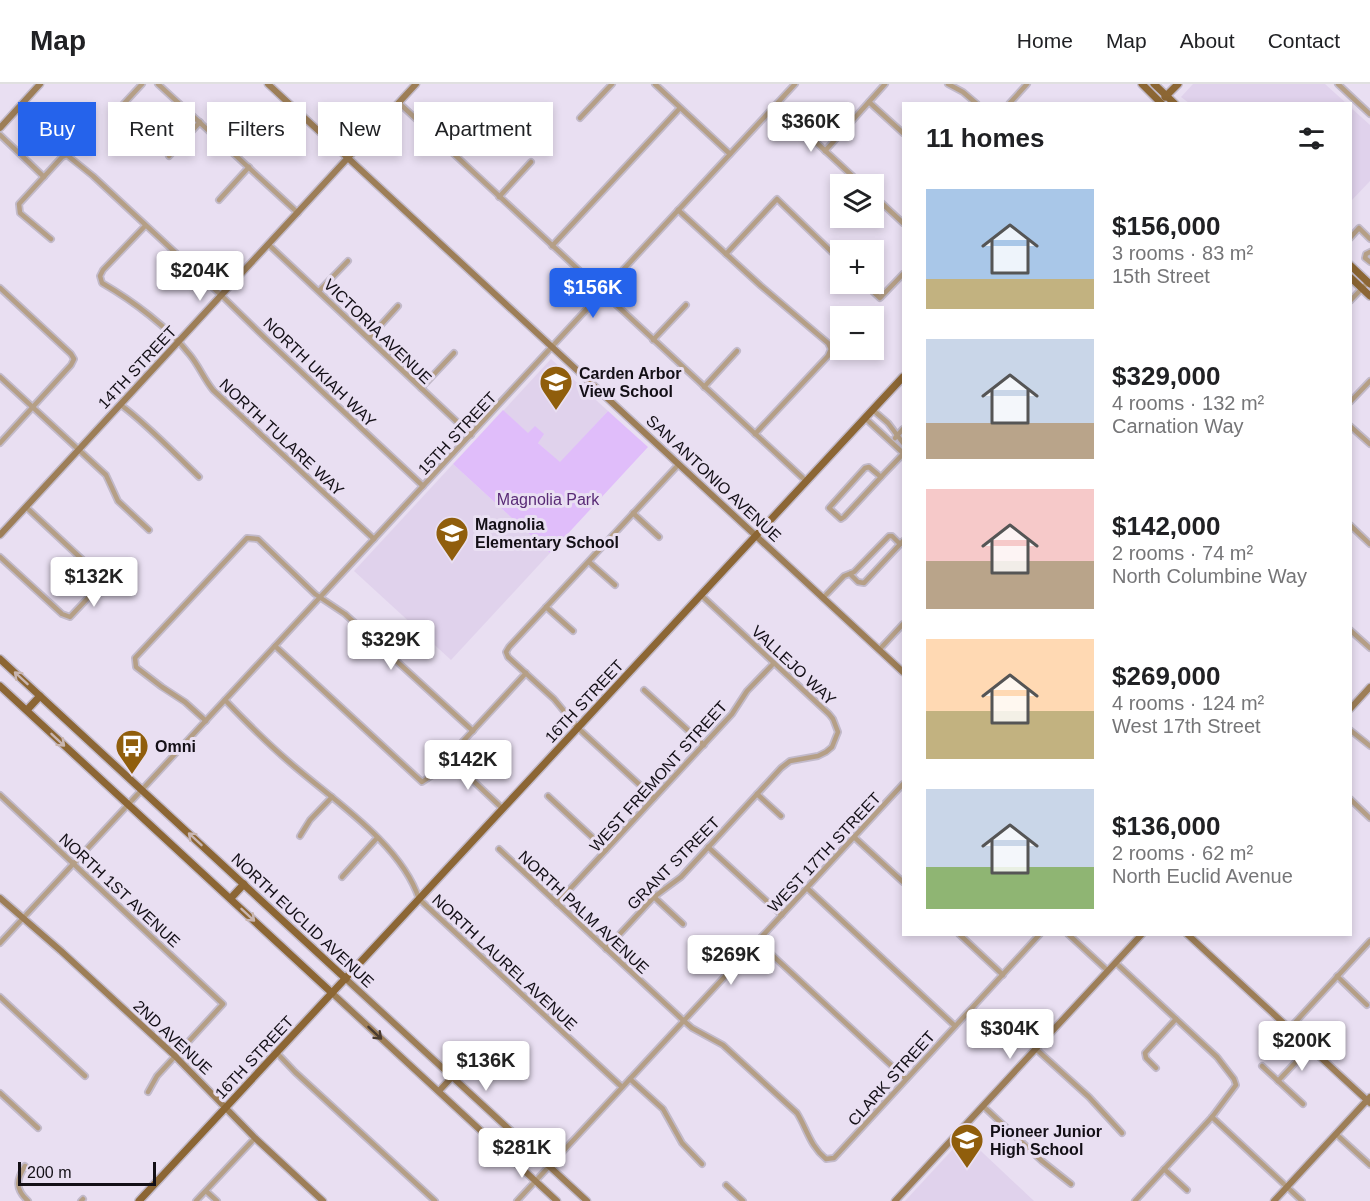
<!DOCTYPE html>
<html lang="en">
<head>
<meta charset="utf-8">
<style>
  :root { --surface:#fff; --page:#f2f2f2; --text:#202124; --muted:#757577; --line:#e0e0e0; --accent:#2563eb }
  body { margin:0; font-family:Helvetica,sans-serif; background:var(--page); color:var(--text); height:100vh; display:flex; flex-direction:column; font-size:22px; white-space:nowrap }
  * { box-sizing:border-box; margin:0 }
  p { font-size:20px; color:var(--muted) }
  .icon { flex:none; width:33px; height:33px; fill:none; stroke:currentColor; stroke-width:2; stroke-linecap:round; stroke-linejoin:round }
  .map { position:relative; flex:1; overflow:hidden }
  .details { position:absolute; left:902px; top:18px; width:450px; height:834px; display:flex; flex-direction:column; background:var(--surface); border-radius:0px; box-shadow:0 3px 9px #0003 }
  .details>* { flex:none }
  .guide { position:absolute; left:18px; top:18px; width:570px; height:54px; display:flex; gap:12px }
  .fabs { position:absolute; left:830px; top:90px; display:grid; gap:12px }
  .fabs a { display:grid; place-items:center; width:54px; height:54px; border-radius:0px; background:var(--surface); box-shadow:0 3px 9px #0003; font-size:30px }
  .scale { position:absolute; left:18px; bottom:15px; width:138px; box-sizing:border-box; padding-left:6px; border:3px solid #130f16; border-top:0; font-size:16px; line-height:21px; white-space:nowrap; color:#130f16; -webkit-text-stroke:4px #e9dff2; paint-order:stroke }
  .price { position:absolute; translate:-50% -51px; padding:0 14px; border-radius:6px; background:#fff; color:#222; font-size:20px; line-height:39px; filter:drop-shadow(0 2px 3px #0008) }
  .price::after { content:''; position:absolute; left:50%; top:36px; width:18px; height:14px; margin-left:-9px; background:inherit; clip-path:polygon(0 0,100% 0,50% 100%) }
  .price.active { background:var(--accent); color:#fff }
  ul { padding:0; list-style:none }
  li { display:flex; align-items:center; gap:18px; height:150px; padding:0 24px }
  li span { display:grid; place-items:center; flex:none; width:168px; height:120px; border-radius:0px; color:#555 }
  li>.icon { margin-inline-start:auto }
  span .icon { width:72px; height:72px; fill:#fffc; stroke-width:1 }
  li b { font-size:26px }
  h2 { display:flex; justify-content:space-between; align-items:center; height:72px; padding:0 24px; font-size:26px }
  .chip { padding:0 21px; border-radius:0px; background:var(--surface); box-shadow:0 3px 9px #0003; font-size:21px; line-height:54px }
  .chip.active { background:var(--accent); color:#fff }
  header { display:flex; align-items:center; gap:36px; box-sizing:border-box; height:84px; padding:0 30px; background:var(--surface); border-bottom:2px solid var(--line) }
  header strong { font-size:28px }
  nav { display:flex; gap:33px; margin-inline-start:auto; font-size:21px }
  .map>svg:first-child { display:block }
  .built { fill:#e0d2ec }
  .green { fill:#e0bdfa }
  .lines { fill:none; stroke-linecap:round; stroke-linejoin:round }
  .street-casing { stroke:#c2baca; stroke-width:8 }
  .secondary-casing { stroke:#c2baca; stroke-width:9 }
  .primary-casing { stroke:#c2baca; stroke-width:10 }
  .street { stroke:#b59f86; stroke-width:4.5 }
  .secondary { stroke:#9d7e57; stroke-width:6 }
  .primary { stroke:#8c6634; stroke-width:7 }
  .oneway { stroke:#c8b5b0 }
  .oneway2 { stroke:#4a3b30 }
  .labels { text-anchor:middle; stroke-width:6; stroke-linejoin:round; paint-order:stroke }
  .street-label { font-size:16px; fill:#130f16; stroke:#e9dff2 }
  .poi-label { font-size:16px; font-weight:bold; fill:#130f16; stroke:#e9dff2; text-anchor:start }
  .park-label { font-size:16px; fill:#592b76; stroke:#e9dff2 }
</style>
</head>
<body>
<header>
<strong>Map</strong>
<nav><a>Home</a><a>Map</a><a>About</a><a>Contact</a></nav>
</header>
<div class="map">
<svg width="1370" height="1117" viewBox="0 0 1370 1117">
  <rect width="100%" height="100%" fill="#e9dff2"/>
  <!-- built -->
  <g class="built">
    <polygon points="1193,0 1325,0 1346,19 1189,19 1181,13"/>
    <polygon points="1350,23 1370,41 1370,97 1350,118"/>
    <polygon points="551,275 608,327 560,379 503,327"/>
    <polygon points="453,380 550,469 451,576 354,487"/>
    <polygon points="965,1052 1034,1117 905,1117"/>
  </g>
  <!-- green -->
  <polygon class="green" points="503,326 528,349 535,342 544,350 538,359 560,378 608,327 648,363 550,469 453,380"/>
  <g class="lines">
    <defs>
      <g id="street">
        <polyline points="158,0 298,129"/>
        <polyline points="655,0 730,70"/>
        <polyline points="948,0 963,8 977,20"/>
        <polyline points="1338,0 1370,30"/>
        <polyline points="869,18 903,49"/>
        <polyline points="399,19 806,397"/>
        <polyline points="1009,20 1027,0"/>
        <polyline points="776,21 861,100"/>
        <polyline points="117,27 142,0"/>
        <polyline points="580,34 612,0"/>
        <polyline points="0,51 44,93"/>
        <polyline points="448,65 478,32"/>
        <polyline points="825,67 885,0"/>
        <polyline points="169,72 200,38"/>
        <polyline points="873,111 903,139"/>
        <polyline points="499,113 531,78"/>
        <polyline points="219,116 249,83"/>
        <polyline points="678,126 761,202 828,259 831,265 828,272 755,350"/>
        <path d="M145,142L103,186L100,192L102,199C133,217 168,243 190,271C199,282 204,295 213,306L374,455"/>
        <polyline points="1350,154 1359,144 1370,155"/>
        <polyline points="51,155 20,129 19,120 62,73 67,71 93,92 222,212 266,255 423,402"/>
        <polyline points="269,161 471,351"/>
        <polyline points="552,162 680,24"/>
        <polyline points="1370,168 1366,170 1365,174 1370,178"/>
        <polyline points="726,170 777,115 840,176"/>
        <polyline points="865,200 880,214 903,190"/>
        <polyline points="0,204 71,270 74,275 71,281 0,359"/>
        <polyline points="319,207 348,177"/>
        <polyline points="1350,217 1369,197"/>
        <polyline points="369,254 398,222"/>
        <polyline points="653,256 686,221"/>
        <polyline points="0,293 106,391 118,417 149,446"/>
        <polyline points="704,303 737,267"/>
        <polyline points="421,304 454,269"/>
        <polyline points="1350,318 1370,297"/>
        <path d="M121,321C149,342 173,368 199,393"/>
        <polyline points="873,326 888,339 903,359"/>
        <polyline points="865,334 903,369"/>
        <polyline points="1350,342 1370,360"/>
        <polyline points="895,354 903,345"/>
        <polygon points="869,383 881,393 844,433 841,435 829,424 865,384"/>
        <polyline points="881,393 903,370"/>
        <polyline points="633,429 659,453"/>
        <polyline points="1350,441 1370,460"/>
        <polyline points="0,473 62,530 70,533 101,500 100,492 26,423"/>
        <polyline points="589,478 615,501"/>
        <polyline points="850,490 858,498 864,499 903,457"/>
        <polyline points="823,514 844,492 854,488 889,452 892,452 900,460"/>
        <polyline points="546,523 573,547"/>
        <polyline points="1350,546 1370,564"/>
        <polyline points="275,562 422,698 431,692 526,589"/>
        <polyline points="879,566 903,540"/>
        <polyline points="644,606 704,661"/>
        <path d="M225,616C245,637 266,658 288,677C330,714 401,759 419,815L622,1003"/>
        <polyline points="206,637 185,618 162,603 136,583 135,574 247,454 258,455 315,510 345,530 473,647"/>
        <polyline points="1350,646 1370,662"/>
        <polyline points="448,673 503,725"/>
        <polyline points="757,710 781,732"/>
        <polyline points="0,711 223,920 157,992 148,1008"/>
        <polyline points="548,712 606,766"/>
        <polyline points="654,714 578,644 554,615 508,573 506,568 509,563 679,380"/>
        <polyline points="1350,715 1370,734"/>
        <polyline points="300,752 310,736 332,713"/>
        <polyline points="854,753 903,798"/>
        <polyline points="708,763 782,831"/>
        <path d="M499,765L684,937L692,944L723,961L797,1029C807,1045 810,1062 826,1075L834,1074L1040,850"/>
        <polyline points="342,793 377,754"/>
        <polyline points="807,804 955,942"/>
        <polyline points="654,813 683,840"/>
        <polyline points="557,819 732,630 747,607 774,579"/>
        <polyline points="959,850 1003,891"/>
        <polyline points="1068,850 1108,887"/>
        <polyline points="757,857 906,995"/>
        <polyline points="0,859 795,0"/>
        <polyline points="606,865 654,813 681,793 781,684 790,677 818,672 826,668 832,663 838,648 833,635 829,630 701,511"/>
        <polyline points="1116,879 1217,973 1234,995 1236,1001 1212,1033 1135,1117"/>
        <polyline points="1337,892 1367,921"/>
        <polyline points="0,913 85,992"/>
        <polyline points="1289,945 1370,857"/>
        <polyline points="1036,965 1089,1013 1122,1049"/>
        <polyline points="277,969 295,988 435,1117"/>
        <polyline points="1262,982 1303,1020"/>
        <polyline points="1156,984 1146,974 1145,969 1176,935"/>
        <polyline points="630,995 663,1025 682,1059 702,1080"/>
        <polyline points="1278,997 1309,964"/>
        <polyline points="0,1009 38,1044"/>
        <polyline points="983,1022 1042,1077 1071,1100"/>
        <polyline points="1212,1033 1302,1117"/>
        <polyline points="1336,1050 1370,1081"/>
        <path d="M25,1082C16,1096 15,1105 28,1117"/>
        <polyline points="1164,1085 1187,1106"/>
        <polyline points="726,1101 743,1117"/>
        <polyline points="206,1107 217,1117"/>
        <polyline points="81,1117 83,1115"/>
        <polyline points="196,1117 255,1054"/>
        <polyline points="517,1117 903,700"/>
      </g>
      <g id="secondary">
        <polyline points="268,0 903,588"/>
        <polyline points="0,44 40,0"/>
        <polyline points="0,451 416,0"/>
        <polyline points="1350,625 1370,603"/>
        <polyline points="0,814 61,867 175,972 255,1054 323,1117"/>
        <polyline points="1187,850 1370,1019"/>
        <polyline points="346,895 587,1117"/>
        <polyline points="332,909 557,1117"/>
        <polyline points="439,1007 452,993"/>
        <polyline points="895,1117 1142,850"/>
        <polyline points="1274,1117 1370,1013"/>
      </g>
      <g id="primary">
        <polyline points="1142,0 1162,20"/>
        <polyline points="1154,0 1175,20"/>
        <polyline points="1165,13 1178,0"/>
        <polyline points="1350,181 1370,200"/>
        <polyline points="1350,193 1370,212"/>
        <polyline points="0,575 346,895"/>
        <polyline points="0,602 332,909"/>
        <polyline points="27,626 40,612"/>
        <polyline points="231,814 244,800"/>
        <polyline points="139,1117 903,293"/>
      </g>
    </defs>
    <!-- street casing -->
    <use href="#street" class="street-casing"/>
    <!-- secondary casing -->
    <use href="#secondary" class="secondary-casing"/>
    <!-- primary casing -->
    <use href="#primary" class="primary-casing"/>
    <!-- street -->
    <use href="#street" class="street"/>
    <!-- secondary -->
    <use href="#secondary" class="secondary"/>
    <!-- primary -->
    <use href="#primary" class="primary"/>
  </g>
  <!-- one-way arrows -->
  <defs><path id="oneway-shaft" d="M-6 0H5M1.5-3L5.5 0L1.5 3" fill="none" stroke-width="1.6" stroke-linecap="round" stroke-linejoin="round" transform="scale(1.5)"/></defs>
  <g class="oneway">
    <use href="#oneway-shaft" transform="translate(21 594) rotate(-137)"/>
    <use href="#oneway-shaft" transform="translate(58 656) rotate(43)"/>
    <use href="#oneway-shaft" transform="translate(195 755) rotate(-137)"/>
    <use href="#oneway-shaft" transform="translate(248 831) rotate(43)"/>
  </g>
  <use class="oneway2" href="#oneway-shaft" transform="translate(375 949) rotate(43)"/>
  <!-- icons -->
  <defs>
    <symbol id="school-pin" viewBox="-11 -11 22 30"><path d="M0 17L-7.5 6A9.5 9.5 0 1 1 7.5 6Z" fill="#905e0c" stroke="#e9dff2"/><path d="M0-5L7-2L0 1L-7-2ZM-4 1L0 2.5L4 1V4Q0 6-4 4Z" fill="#fff"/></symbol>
    <symbol id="bus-pin" viewBox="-11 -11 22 30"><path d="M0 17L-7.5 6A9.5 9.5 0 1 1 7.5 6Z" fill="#905e0c" stroke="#e9dff2"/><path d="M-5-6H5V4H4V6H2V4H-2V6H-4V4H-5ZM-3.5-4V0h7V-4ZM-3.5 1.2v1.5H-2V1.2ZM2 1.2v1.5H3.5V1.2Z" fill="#fff"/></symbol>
  </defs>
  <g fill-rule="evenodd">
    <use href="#school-pin" x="537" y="279" width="38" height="52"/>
    <use href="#school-pin" x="433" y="430" width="38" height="52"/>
    <use href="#bus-pin" x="113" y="643" width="38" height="52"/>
    <use href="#school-pin" x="948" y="1037" width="38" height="52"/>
  </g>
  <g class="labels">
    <!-- street labels -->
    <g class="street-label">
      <text transform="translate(378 247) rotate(44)" y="6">VICTORIA AVENUE</text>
      <text transform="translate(137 283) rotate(-47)" y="6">14TH STREET</text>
      <text transform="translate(320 288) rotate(44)" y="6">NORTH UKIAH WAY</text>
      <text transform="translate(457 349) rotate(-47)" y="6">15TH STREET</text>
      <text transform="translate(282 353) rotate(43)" y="6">NORTH TULARE WAY</text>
      <text transform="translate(714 394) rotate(43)" y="6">SAN ANTONIO AVENUE</text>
      <text transform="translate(794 581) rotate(43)" y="6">VALLEJO WAY</text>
      <text transform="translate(584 617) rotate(-47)" y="6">16TH STREET</text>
      <text transform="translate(658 692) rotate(-48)" y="6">WEST FREMONT STREET</text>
      <text transform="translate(824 768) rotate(-47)" y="6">WEST 17TH STREET</text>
      <text transform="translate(673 779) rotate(-45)" y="6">GRANT STREET</text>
      <text transform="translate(120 806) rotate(43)" y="6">NORTH 1ST AVENUE</text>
      <text transform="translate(584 828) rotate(43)" y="6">NORTH PALM AVENUE</text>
      <text transform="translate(303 836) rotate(43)" y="6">NORTH EUCLID AVENUE</text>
      <text transform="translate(505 878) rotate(43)" y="6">NORTH LAUREL AVENUE</text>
      <text transform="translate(173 953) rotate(43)" y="6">2ND AVENUE</text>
      <text transform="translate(254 973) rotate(-47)" y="6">16TH STREET</text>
      <text transform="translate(891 994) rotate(-48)" y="6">CLARK STREET</text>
    </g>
    <!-- poi labels -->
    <g class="poi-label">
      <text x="579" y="295">Carden Arbor<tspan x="579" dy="18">View School</tspan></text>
      <text x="475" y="446">Magnolia<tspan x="475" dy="18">Elementary School</tspan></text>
      <text x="155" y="668">Omni</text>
      <text x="990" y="1053">Pioneer Junior<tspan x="990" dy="18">High School</tspan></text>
    </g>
    <!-- park labels -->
    <g class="park-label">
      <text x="548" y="421">Magnolia Park</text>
    </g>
  </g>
</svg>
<div class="fabs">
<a><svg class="icon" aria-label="layers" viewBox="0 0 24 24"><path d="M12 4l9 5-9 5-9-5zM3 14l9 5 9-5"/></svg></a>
<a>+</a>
<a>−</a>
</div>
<div class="scale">200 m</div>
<b class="price" style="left:811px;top:69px">$360K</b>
<b class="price" style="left:200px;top:218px">$204K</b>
<b class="price active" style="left:593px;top:235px">$156K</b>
<b class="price" style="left:94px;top:524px">$132K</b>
<b class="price" style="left:391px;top:587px">$329K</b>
<b class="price" style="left:468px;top:707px">$142K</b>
<b class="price" style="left:731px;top:902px">$269K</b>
<b class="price" style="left:1010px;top:976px">$304K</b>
<b class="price" style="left:1302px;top:988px">$200K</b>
<b class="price" style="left:486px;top:1008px">$136K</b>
<b class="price" style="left:522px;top:1095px">$281K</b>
<div class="guide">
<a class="chip active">Buy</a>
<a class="chip">Rent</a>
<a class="chip">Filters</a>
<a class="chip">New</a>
<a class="chip">Apartment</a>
</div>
<section class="details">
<h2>11 homes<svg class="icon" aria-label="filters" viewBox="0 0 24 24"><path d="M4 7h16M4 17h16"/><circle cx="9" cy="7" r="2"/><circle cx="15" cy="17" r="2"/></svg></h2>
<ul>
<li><span style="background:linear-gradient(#a9c7e8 75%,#c2b280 0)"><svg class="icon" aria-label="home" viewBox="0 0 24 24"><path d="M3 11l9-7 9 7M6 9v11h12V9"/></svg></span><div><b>$156,000</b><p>3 rooms · 83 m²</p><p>15th Street</p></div></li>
<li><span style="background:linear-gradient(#c9d6e8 70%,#b9a48a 0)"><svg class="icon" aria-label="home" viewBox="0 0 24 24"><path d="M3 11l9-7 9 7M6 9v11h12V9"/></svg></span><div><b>$329,000</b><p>4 rooms · 132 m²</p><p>Carnation Way</p></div></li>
<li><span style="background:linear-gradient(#f6c9c9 60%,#b9a48a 0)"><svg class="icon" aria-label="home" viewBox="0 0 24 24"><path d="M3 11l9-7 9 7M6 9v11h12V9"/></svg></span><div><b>$142,000</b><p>2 rooms · 74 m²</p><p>North Columbine Way</p></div></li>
<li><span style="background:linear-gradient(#ffd9b3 60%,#c2b280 0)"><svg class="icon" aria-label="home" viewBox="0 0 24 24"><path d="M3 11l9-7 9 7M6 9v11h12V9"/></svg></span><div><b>$269,000</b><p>4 rooms · 124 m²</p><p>West 17th Street</p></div></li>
<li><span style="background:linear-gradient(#c9d6e8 65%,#8fb573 0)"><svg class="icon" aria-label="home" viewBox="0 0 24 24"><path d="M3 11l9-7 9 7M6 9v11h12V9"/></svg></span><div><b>$136,000</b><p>2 rooms · 62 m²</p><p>North Euclid Avenue</p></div></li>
</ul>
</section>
</div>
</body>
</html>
